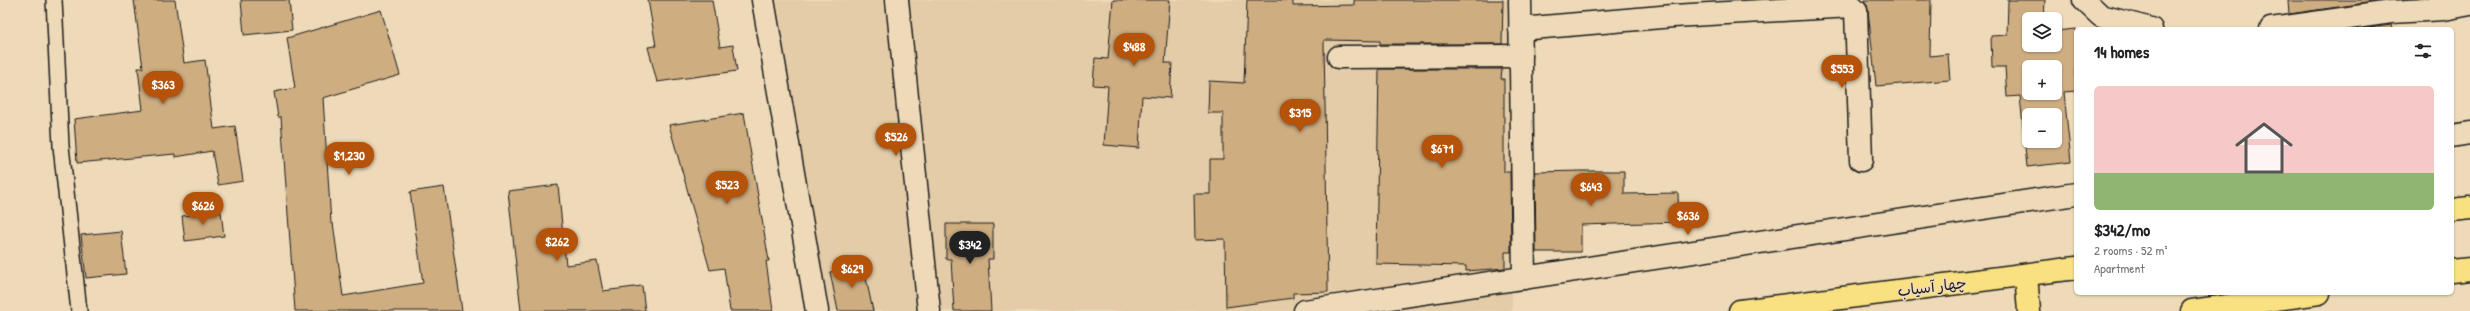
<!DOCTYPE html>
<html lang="en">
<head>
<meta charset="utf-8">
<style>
  :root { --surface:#fff; --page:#f2f2f2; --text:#202124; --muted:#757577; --accent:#b45309 }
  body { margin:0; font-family:"Patrick Hand","Playpen Sans Arabic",sans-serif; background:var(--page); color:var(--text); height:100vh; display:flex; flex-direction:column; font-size:15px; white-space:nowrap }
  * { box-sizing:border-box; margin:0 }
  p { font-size:13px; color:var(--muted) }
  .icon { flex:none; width:22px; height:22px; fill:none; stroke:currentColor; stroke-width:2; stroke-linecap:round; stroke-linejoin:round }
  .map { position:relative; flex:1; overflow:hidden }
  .sheet { position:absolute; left:2074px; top:27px; width:380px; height:268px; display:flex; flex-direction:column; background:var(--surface); border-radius:6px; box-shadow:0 1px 3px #0004 }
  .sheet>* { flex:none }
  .buttons { position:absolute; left:2022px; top:12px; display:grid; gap:8px }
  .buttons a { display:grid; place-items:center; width:40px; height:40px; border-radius:6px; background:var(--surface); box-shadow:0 1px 3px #0004; font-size:20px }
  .price { position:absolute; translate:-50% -34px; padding:0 9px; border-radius:14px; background:var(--accent); color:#fff; font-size:13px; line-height:26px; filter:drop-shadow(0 1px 2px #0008) }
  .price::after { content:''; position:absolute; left:50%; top:24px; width:12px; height:9px; margin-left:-6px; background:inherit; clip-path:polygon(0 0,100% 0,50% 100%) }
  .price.active { background:#222; color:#fff }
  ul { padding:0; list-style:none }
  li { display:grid; align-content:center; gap:8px; height:212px; padding:0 20px }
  li span { display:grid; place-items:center; height:124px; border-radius:6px; color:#555 }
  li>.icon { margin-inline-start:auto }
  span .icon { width:72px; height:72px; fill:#fffc; stroke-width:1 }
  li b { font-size:17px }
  h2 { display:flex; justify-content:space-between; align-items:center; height:48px; padding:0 20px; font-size:17px }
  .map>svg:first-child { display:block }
  .built { fill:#e4cca8 }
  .building { fill:#cead81; stroke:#1c1c1c; fill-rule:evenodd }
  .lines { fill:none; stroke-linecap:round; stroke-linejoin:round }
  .lane-casing { stroke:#1c1c1c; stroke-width:18 }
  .street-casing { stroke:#1c1c1c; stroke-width:25 }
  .secondary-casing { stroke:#1c1c1c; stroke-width:25 }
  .highway-casing { stroke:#1c1c1c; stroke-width:25 }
  .lane { stroke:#eedab8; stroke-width:15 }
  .street { stroke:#eedab8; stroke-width:22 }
  .secondary { stroke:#eedab8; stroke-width:22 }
  .highway { stroke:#f9e181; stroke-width:22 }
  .labels { text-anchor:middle; stroke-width:3; stroke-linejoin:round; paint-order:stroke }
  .street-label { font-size:15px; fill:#1c1c1c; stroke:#eedab8 }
</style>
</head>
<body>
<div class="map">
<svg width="2470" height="311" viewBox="0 0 2470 311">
  <rect width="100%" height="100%" fill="#eedab8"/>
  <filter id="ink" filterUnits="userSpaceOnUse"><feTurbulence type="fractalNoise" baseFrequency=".025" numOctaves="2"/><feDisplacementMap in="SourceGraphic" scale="8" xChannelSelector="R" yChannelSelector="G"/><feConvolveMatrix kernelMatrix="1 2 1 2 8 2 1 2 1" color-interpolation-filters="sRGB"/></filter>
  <g filter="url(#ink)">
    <!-- built -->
    <polygon class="built" points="759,0 1514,0 1512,311 810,311"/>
    <!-- building -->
    <g class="building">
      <polygon points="134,0 175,0 184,63 205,60 214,129 235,126 243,181 218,185 212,151 175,157 175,154 77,163 74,119 143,110 138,68 143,68"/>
      <polygon points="241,0 289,0 292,30 244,35"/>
      <polygon points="648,0 712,0 720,47 733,45 737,71 657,82 648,47 656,46"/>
      <polygon points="1113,0 1170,0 1165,63 1172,63 1170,98 1142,96 1139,148 1104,145 1108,86 1093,85 1095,58 1108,59"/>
      <polygon points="1247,0 1293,0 1293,6 1354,5 1354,0 1503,0 1502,44 1380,44 1380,41 1324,40 1328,292 1293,293 1293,298 1226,307 1225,239 1195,240 1194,194 1210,194 1210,159 1223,159 1223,113 1208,113 1209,81 1244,83"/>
      <polygon points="1864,0 1931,0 1930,56 1948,54 1950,80 1876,86 1868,10"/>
      <path d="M2008,0H2045L2044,19H2029V45H2055V31L2076,29V91L2064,92L2071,162L2027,167L2020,96L2007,97L2005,67H1992L1991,36L2007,35ZM2029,67H2055V93H2029ZM2029,115H2055V141H2029Z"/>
      <polygon points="2288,0 2387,0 2289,14"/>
      <polygon points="381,10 400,75 323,98 331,223 333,223 343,296 423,283 410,192 444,187 462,311 295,311 281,117 278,117 274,92 295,88 287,38"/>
      <polygon points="2392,25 2393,29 2360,29"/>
      <polygon points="1379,69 1502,69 1501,79 1504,79 1504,172 1510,172 1511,252 1505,252 1505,268 1466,271 1466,266 1376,264"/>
      <polygon points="744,113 769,261 766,261 773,311 730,311 724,268 710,270 669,125"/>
      <polygon points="1581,171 1624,171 1624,194 1678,193 1679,222 1581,225 1581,252 1536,252 1535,172"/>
      <polygon points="558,185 566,265 597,261 603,291 642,286 645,311 521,311 508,191"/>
      <polygon points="221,212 224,236 185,241 182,216"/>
      <polygon points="946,224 993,224 993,259 988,259 991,311 954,311 951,259 946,259"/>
      <polygon points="121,231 126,274 86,278 81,235"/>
      <polygon points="863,264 873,311 838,311 830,272"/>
    </g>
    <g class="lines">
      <defs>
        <polyline id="lane" points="54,0 61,146 79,311"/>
        <g id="street">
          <polyline points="763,0 817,311"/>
          <polyline points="897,0 929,311"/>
          <polyline points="1520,0 1524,278"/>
          <polyline points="2084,0 2101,16 2151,29"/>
          <polyline points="1520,29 1673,16 1852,6 1856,10 1861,160"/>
          <polyline points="2271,29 2391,12 2444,9 2470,4"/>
          <polyline points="1339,57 1521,56"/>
        </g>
        <g id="secondary">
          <polyline points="2452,136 2470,133"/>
          <polyline points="1305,311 2076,194"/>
        </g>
        <g id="highway">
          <polyline points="2452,210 2470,208"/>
          <polyline points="2452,271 2470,269"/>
          <polyline points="2026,275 2029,311"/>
          <polyline points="1740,311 2076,268"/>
          <polyline points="2192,311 2319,293"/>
        </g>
      </defs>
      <!-- lane casing -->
      <use href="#lane" class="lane-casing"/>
      <!-- street casing -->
      <use href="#street" class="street-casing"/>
      <!-- secondary casing -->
      <use href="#secondary" class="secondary-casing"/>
      <!-- highway casing -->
      <use href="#highway" class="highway-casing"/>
      <!-- lane -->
      <use href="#lane" class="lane"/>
      <!-- street -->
      <use href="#street" class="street"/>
      <!-- secondary -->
      <use href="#secondary" class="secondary"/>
      <!-- highway -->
      <use href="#highway" class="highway"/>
    </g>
  </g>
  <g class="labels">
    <!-- street labels -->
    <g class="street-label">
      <text transform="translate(1932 287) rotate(-7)" y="5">چهار آسیاب</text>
    </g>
  </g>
</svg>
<div class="buttons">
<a><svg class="icon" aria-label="layers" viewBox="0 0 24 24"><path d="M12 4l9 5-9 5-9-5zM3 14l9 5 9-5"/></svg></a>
<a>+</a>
<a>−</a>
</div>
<b class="price" style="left:1134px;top:67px">$488</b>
<b class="price" style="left:1842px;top:89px">$553</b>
<b class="price" style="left:163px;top:105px">$363</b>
<b class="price" style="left:1300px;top:133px">$315</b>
<b class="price" style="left:896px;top:157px">$526</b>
<b class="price" style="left:1442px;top:169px">$671</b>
<b class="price" style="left:349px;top:176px">$1,230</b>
<b class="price" style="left:727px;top:205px">$523</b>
<b class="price" style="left:1591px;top:207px">$643</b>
<b class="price" style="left:203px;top:226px">$626</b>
<b class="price" style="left:1688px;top:236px">$636</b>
<b class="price" style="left:557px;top:262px">$262</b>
<b class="price active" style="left:970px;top:265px">$342</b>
<b class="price" style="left:852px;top:289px">$629</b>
<section class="sheet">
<h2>14 homes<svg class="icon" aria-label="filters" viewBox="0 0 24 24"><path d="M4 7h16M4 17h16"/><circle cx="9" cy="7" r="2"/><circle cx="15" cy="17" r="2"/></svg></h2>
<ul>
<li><span style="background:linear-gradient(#f6c9c9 70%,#8fb573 0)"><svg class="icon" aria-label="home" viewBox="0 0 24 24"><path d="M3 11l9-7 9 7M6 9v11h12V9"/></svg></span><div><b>$342/mo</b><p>2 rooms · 52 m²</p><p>Apartment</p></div></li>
</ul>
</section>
</div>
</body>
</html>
